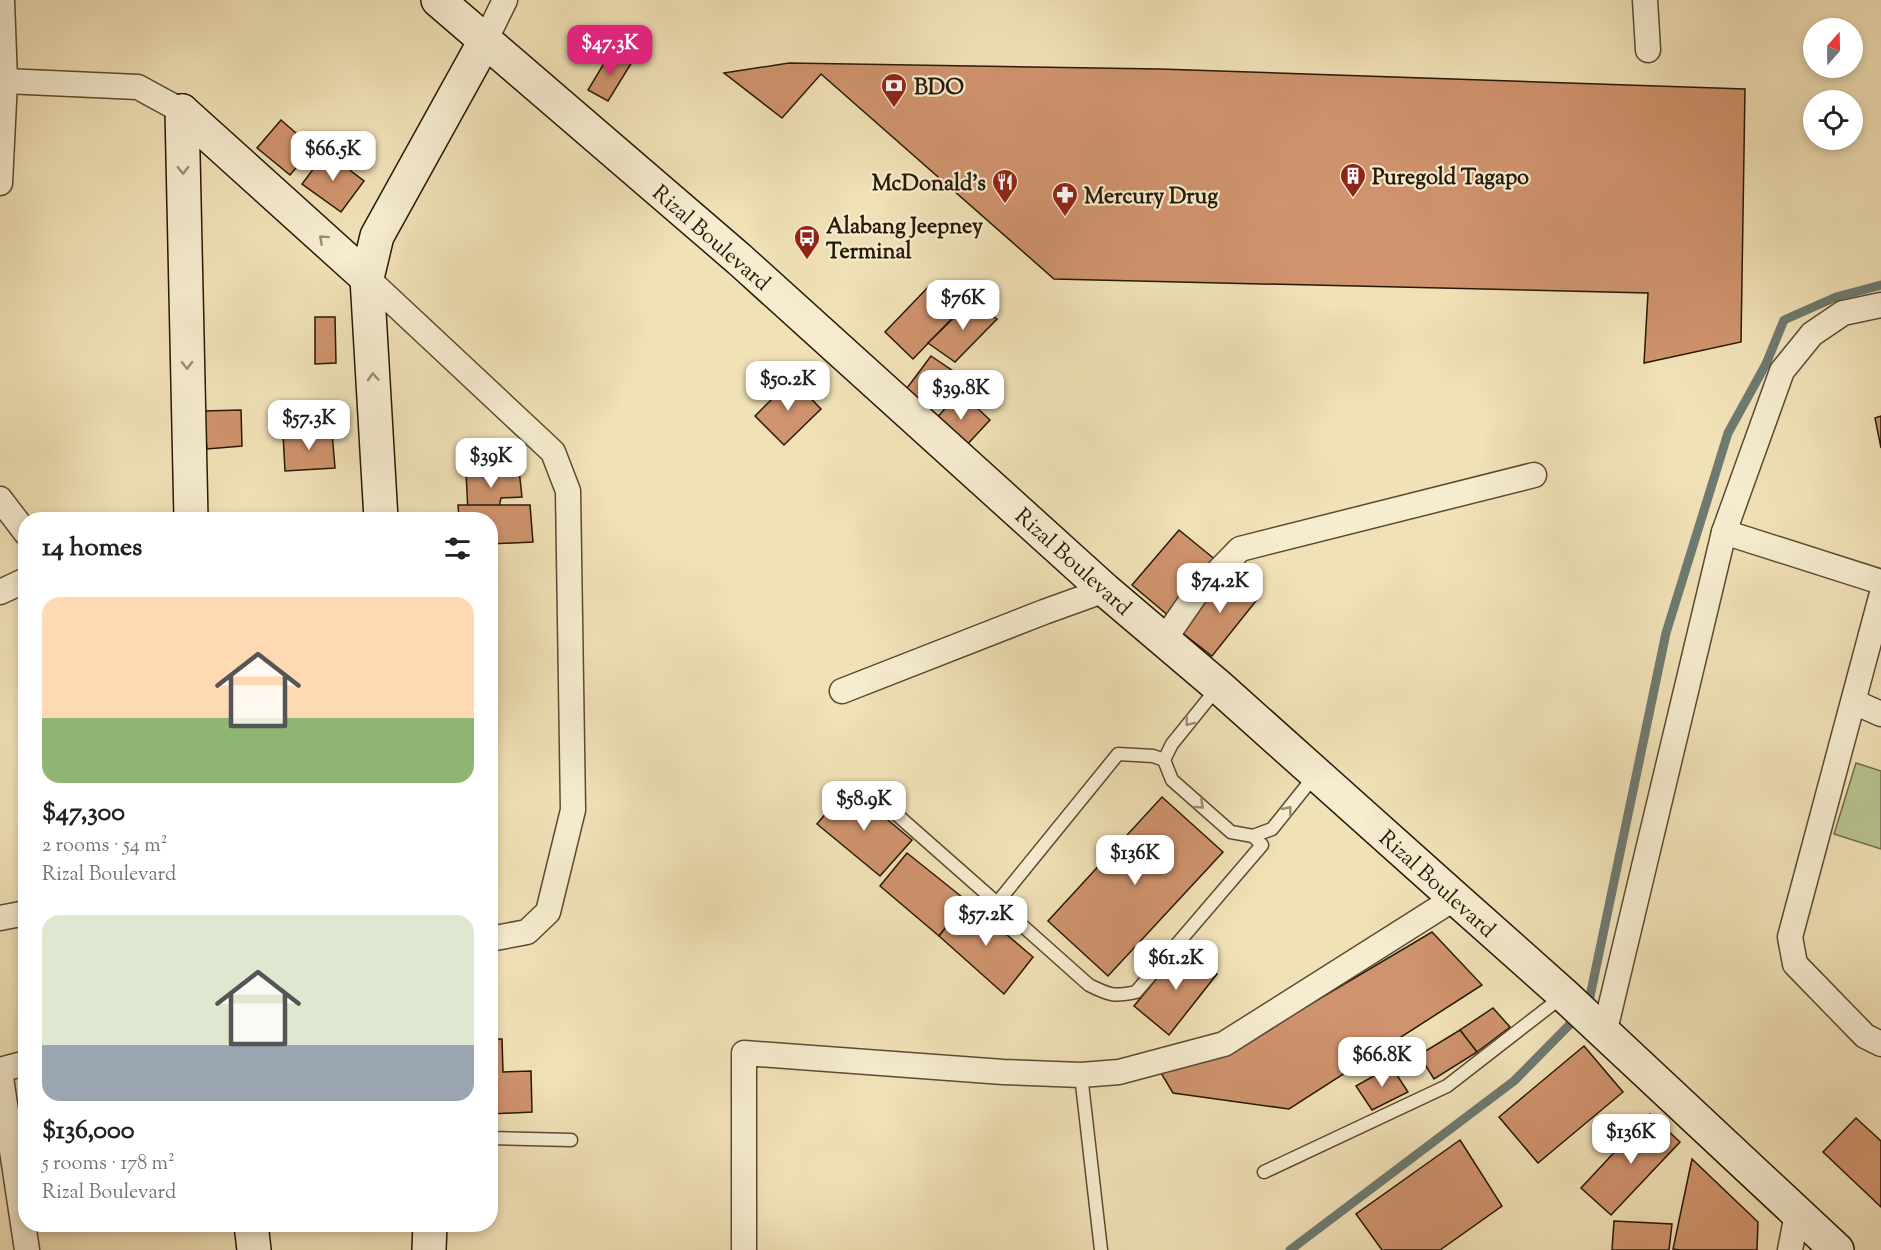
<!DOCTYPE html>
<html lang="en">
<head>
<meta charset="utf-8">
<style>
  :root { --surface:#fff; --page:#f6f6f6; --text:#202124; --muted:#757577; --accent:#db2777 }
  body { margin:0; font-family:"Sorts Mill Goudy",serif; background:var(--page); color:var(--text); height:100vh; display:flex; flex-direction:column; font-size:22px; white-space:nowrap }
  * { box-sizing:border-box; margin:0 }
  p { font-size:20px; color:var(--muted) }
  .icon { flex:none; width:33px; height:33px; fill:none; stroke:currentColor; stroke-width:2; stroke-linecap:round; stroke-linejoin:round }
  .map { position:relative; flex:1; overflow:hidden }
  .side { position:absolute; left:18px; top:512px; width:480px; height:720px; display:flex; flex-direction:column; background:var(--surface); border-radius:24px; box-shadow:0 3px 9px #0003 }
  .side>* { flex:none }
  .needle { width:39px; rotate:20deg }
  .controls { position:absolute; left:1803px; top:18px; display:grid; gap:12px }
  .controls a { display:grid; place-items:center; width:60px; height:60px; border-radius:50%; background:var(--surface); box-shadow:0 3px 9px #0003; font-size:30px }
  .price { position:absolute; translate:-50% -51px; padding:0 14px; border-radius:12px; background:#fff; color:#222; font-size:20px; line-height:39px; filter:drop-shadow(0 2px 3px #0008) }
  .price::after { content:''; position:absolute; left:50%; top:36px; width:18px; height:14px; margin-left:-9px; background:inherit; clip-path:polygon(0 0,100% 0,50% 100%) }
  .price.active { background:var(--accent); color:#fff }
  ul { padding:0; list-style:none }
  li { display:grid; align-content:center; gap:12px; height:318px; padding:0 24px }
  li span { display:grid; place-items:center; height:186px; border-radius:18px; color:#555 }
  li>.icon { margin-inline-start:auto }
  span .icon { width:108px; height:108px; fill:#fffc; stroke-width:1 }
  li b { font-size:26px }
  h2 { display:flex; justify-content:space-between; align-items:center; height:72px; padding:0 24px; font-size:26px }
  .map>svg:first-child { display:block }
  .green { fill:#b7c390; stroke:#6f6e4b; stroke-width:1.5 }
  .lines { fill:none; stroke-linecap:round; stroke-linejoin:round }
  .stream { stroke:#6e7a71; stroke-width:9 }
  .building { fill:#cf936d; stroke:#271906; stroke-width:1.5 }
  .lane-casing { stroke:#5a4b32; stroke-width:15 }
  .street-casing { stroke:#5a4b32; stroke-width:27 }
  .secondary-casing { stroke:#271906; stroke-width:36 }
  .lane { stroke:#f6ecd0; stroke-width:12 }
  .street { stroke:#f6ecd0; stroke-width:24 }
  .secondary { stroke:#f6ecd0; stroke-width:33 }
  .oneway { stroke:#998d75 }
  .labels { text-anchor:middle; stroke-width:4.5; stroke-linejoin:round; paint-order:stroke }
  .poi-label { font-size:22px; font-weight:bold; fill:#271906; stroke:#f6ecd0; text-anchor:start }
  .street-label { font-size:22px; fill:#271906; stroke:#f6ecd0 }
</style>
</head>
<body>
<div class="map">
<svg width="1881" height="1250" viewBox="0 0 1881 1250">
  <rect width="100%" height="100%" fill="#f1e1b7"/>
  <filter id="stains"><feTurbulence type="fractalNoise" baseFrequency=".00333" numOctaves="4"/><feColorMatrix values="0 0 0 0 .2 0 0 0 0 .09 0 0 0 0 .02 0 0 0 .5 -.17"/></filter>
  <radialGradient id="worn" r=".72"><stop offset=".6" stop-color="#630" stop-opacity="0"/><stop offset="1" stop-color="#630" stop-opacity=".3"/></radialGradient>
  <!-- green -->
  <polygon class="green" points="1856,763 1881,771 1881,849 1834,834"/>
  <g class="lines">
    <!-- stream -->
    <polyline class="stream" points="1290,1250 1514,1081 1588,1006 1666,633 1728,433 1766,364 1784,320 1836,297 1881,285"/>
  </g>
  <!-- building -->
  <g class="building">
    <polygon points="612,50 632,62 608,101 588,90"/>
    <polygon points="789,63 1160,69 1745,89 1741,342 1644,363 1648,293 1054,279 821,74 782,118 724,73"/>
    <polygon points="281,120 313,148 290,175 257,148"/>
    <polygon points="326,152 364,181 341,212 302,184"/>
    <polygon points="933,282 964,306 913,359 885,332"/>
    <polygon points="971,301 997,319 955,362 928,343"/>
    <polygon points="315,317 335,317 336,363 315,364"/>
    <polygon points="931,356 953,371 925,407 904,392"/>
    <polygon points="792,379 821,409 784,445 755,416"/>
    <polygon points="960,392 990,420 963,449 933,422"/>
    <polygon points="241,410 242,446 207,449 203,411"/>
    <polygon points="1881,416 1881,448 1875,418"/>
    <polygon points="332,432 335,468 285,471 283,434"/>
    <polygon points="519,470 522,497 501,498 498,511 468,512 466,472"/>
    <polygon points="458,505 530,505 533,542 490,544 490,519 459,519"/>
    <polygon points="1179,530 1217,561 1170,617 1132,585"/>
    <polygon points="1229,572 1260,596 1212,656 1181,632"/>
    <polygon points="848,787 912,840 880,876 817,824"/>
    <polygon points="1162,797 1223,852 1108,976 1048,921"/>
    <polygon points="907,853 967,901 939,936 880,886"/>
    <polygon points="967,901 1033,957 1004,994 939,936"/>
    <polygon points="1432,932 1482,985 1289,1109 1173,1093 1161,1073 1228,1053"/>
    <polygon points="1183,947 1217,974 1169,1035 1134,1006"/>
    <polygon points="1493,1008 1510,1027 1477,1052 1460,1030"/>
    <polygon points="1460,1030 1477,1052 1434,1079 1419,1055"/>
    <polygon points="490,1039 502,1039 503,1072 531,1071 532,1112 490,1114"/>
    <polygon points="1584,1046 1623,1092 1538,1163 1499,1117"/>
    <polygon points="1391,1066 1408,1092 1372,1110 1356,1086"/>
    <polygon points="1650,1114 1680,1142 1611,1215 1581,1188"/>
    <polygon points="1856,1118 1881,1141 1881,1207 1823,1152"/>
    <polygon points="1460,1140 1502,1206 1440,1250 1382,1250 1356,1214"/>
    <polygon points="1692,1159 1758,1222 1757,1250 1680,1250 1673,1249"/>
    <polygon points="1614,1221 1672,1224 1669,1250 1612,1250"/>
  </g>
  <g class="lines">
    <defs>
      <g id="lane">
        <polyline points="1218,687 1172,744 1164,760 1172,780 1231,832 1253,836 1272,829 1316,774"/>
        <path d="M1164,760L1153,756L1118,754L997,903L1089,985C1109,995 1114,997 1136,992L1262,845L1253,836"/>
        <polyline points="870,791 997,903"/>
        <polyline points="1081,1075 1101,1250"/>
        <polyline points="490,1138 571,1140"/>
        <polyline points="1264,1172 1447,1086 1563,996"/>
      </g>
      <g id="street">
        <polyline points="1645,0 1648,50"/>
        <polyline points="485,41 505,0"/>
        <polyline points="5,81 138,87 182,111"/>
        <polyline points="0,183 5,81 2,0"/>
        <polyline points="367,278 553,452 568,491 573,810 548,912 527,932 490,939"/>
        <polyline points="0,499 26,533"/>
        <polyline points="1724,532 1881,582"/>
        <polyline points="0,592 26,580"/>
        <polyline points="1881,597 1790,937 1795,964 1865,1036 1881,1044"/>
        <polyline points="1164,640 1195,595 1240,549 1534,475"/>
        <polyline points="842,691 1044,612 1105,590"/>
        <polyline points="1854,702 1881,714"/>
        <polyline points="0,918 26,913"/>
        <polyline points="1604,1034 1724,532 1782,371 1812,334 1843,313 1881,305"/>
        <polyline points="0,1070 26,1063"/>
        <polyline points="0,1071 27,1250"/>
        <polyline points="744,1250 744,1053 1003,1072 1081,1075 1119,1072 1224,1044 1455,898"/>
        <polyline points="1790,1250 1797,1214"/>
      </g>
      <g id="secondary">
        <polyline points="438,0 739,259 1105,590 1218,686 1455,898 1564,995 1837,1250"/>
        <polyline points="182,111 191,519"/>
        <polyline points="182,111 367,278"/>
        <polyline points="381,519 367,278 377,236 485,41"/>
        <polyline points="251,1224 254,1250"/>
        <polyline points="429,1250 430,1224"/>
      </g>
    </defs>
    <!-- lane casing -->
    <use href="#lane" class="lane-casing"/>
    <!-- street casing -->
    <use href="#street" class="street-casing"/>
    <!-- secondary casing -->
    <use href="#secondary" class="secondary-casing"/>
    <!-- lane -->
    <use href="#lane" class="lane"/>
    <!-- street -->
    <use href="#street" class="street"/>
    <!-- secondary -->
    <use href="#secondary" class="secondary"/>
  </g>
  <!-- one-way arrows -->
  <defs><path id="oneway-chevron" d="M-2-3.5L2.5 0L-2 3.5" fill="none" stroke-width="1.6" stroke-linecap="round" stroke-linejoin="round" transform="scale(1.5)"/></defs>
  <g class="oneway">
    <use href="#oneway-chevron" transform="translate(183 170) rotate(89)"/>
    <use href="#oneway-chevron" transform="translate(323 239) rotate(-138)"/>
    <use href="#oneway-chevron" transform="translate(187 365) rotate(89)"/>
    <use href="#oneway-chevron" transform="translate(373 377) rotate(-93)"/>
    <use href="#oneway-chevron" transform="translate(1189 722) rotate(128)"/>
    <use href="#oneway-chevron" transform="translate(1200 805) rotate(42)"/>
    <use href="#oneway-chevron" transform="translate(1288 810) rotate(-51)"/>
  </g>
  <!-- icons -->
  <defs>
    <symbol id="bank-pin" viewBox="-11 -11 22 30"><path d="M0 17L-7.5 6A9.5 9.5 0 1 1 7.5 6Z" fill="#8f2418" stroke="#f6ecd0"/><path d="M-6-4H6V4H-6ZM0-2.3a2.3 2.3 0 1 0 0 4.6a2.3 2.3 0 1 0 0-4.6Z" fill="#fff"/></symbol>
    <symbol id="building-pin" viewBox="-11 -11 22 30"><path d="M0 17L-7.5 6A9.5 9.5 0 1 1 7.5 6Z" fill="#8f2418" stroke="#f6ecd0"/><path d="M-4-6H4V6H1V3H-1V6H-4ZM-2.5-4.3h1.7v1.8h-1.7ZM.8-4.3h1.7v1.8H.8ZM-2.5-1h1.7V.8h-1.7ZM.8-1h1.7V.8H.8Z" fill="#fff"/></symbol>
    <symbol id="restaurant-pin" viewBox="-11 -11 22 30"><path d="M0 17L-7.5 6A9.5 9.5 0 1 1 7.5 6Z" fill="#8f2418" stroke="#f6ecd0"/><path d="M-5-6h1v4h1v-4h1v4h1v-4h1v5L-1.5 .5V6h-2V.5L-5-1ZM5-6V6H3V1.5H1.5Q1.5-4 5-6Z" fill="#fff"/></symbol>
    <symbol id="pharmacy-pin" viewBox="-11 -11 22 30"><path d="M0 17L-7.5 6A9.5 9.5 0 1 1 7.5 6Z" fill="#8f2418" stroke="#f6ecd0"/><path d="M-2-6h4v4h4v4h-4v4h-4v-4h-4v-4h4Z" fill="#fff"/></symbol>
    <symbol id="bus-pin" viewBox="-11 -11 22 30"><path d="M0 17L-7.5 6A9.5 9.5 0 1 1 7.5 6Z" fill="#8f2418" stroke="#f6ecd0"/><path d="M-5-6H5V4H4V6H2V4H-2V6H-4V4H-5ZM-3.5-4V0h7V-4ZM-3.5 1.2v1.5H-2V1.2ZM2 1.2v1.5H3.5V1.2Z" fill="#fff"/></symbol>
  </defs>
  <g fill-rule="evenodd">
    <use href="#bank-pin" x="879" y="71" width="30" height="40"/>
    <use href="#building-pin" x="1338" y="161" width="30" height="40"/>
    <use href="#restaurant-pin" x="990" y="167" width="30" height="40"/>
    <use href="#pharmacy-pin" x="1050" y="180" width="30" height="40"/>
    <use href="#bus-pin" x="792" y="223" width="30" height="40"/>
  </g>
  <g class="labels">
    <!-- poi labels -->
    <g class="poi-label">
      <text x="914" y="94">BDO</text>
      <text x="1372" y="184">Puregold Tagapo</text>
      <text x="986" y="190" text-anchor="end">McDonald's</text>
      <text x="1084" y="203">Mercury Drug</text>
      <text x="826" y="233">Alabang Jeepney<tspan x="826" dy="25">Terminal</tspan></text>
    </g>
    <!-- street labels -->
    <g class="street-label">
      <text transform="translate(712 237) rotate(41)" y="8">Rizal Boulevard</text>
      <text transform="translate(1074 561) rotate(42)" y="8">Rizal Boulevard</text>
      <text transform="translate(1438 883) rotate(42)" y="8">Rizal Boulevard</text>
    </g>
  </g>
  <rect width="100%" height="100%" filter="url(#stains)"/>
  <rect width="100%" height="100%" fill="url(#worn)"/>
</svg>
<div class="controls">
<a><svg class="needle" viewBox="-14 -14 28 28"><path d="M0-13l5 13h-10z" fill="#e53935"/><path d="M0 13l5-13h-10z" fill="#757577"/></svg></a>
<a><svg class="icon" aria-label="locate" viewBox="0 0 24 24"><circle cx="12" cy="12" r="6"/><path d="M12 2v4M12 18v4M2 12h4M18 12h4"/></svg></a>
</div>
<b class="price active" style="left:610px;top:76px">$47.3K</b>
<b class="price" style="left:333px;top:182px">$66.5K</b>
<b class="price" style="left:963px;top:331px">$76K</b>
<b class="price" style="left:788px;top:412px">$50.2K</b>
<b class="price" style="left:961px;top:421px">$39.8K</b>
<b class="price" style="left:309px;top:451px">$57.3K</b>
<b class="price" style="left:491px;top:489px">$39K</b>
<b class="price" style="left:1220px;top:614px">$74.2K</b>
<b class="price" style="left:864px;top:832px">$58.9K</b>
<b class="price" style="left:1135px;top:886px">$136K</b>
<b class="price" style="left:986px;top:947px">$57.2K</b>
<b class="price" style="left:1176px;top:991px">$61.2K</b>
<b class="price" style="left:1382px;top:1088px">$66.8K</b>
<b class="price" style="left:1631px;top:1165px">$136K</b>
<section class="side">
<h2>14 homes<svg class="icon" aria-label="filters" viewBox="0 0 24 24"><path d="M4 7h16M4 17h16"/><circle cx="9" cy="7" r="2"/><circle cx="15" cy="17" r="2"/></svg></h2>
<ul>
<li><span style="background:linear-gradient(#ffd9b3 65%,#8fb573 0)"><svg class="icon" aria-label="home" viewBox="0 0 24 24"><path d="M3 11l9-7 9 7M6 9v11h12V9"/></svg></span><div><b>$47,300</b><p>2 rooms · 54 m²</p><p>Rizal Boulevard</p></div></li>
<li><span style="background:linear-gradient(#dfe7d0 70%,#9aa5b1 0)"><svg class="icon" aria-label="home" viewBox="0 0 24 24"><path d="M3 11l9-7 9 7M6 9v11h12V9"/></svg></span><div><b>$136,000</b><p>5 rooms · 178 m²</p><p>Rizal Boulevard</p></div></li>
</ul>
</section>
</div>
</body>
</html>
